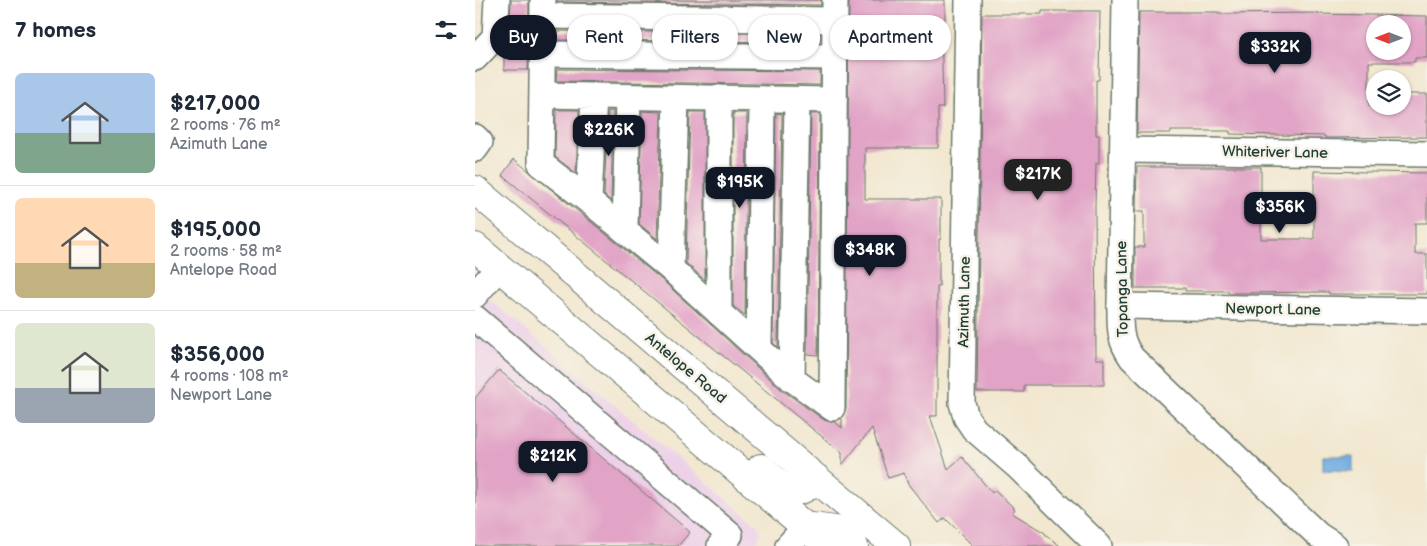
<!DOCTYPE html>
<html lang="en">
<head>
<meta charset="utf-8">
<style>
  :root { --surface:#fff; --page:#f2f2f3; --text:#1f2937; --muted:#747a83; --line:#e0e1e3; --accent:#111827 }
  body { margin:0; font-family:"Balsamiq Sans",sans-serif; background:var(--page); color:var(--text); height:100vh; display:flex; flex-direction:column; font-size:19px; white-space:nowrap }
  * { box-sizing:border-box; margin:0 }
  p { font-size:16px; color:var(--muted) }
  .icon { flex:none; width:28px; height:28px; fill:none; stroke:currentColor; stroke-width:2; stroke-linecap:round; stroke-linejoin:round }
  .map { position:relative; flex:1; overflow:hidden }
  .drawer { display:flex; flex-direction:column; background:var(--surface); width:475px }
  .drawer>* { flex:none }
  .top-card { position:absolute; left:15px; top:15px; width:475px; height:45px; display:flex; gap:10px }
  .needle { width:32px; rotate:270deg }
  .buttons { position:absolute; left:891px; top:15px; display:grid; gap:10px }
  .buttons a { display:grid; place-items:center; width:45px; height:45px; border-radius:50%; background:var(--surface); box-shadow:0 1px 4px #0004; font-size:25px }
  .price { position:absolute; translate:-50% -42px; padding:0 11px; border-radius:10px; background:var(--accent); color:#fff; font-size:16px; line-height:32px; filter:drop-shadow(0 1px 2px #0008) }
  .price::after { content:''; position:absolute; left:50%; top:30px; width:15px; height:11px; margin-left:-8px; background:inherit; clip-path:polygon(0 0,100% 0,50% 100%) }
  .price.current { background:#222; color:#fff }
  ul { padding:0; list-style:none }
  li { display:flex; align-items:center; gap:15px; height:125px; padding:0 15px }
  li+li { border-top:1px solid var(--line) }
  li span { display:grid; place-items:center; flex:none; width:140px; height:100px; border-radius:8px; color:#555 }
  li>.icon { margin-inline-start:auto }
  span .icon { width:60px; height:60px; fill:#fffc; stroke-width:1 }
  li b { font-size:21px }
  h2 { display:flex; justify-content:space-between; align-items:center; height:60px; padding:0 15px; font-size:21px }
  .tag { padding:0 18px; border-radius:22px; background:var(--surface); box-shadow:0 1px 4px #0004; font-size:18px; line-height:45px }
  .tag.current { background:var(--accent); color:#fff }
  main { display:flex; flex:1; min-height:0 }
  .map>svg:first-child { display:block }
  .built { fill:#edd1e9 }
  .water { fill:#71ace2; stroke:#48748b }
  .building { fill:#e1a3c6; fill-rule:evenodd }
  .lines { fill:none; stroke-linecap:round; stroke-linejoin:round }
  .minor-casing { stroke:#69786a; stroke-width:28 }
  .major-casing { stroke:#69786a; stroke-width:30 }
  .minor { stroke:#fff; stroke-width:25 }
  .major { stroke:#fff; stroke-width:28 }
  .labels { text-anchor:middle; stroke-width:5; stroke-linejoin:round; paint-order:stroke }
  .street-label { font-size:15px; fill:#1f3d34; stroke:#f7f3e8 }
</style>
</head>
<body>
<main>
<section class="drawer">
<h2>7 homes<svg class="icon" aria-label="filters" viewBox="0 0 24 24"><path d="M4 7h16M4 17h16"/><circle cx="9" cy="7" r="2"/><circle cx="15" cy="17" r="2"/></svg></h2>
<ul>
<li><span style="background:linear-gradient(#a9c7e8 60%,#7fa58c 0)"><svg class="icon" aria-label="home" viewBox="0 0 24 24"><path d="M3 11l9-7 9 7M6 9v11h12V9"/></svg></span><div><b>$217,000</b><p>2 rooms · 76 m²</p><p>Azimuth Lane</p></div></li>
<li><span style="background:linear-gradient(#ffd9b3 65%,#c2b280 0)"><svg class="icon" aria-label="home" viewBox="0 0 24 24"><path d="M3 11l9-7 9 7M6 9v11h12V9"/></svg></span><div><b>$195,000</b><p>2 rooms · 58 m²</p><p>Antelope Road</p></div></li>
<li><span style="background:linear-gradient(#dfe7d0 65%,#9aa5b1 0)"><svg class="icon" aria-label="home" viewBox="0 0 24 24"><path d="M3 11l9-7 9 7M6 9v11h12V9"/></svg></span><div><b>$356,000</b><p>4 rooms · 108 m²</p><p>Newport Lane</p></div></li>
</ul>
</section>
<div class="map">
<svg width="952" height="546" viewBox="0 0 952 546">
  <rect width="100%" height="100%" fill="#f7f3e8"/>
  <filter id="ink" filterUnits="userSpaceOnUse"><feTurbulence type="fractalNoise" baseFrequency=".02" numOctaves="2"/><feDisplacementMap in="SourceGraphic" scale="10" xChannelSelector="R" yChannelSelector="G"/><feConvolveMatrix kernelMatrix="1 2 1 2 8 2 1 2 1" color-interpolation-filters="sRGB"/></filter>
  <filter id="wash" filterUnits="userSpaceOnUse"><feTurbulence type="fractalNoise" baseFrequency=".0096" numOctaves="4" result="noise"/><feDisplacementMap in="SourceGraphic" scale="20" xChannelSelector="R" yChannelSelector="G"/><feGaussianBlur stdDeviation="1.12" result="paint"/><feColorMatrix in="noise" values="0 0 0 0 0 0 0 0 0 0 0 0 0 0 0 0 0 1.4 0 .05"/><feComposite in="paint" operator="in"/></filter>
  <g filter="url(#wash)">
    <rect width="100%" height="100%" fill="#f2e7cf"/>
    <!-- built -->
    <polygon class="built" points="0,287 283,526 286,534 279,546 0,546"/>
    <!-- water -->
    <polygon class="water" points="848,456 878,456 878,471 848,470"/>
    <g id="blocks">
      <!-- building -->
      <g class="building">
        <polygon points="36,0 54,0 53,70 29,70 29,48 34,38"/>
        <polygon points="82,0 346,0 346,5 82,2"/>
        <polygon points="374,0 470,0 470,20 466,20 468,108 463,108 463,148 390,148 390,199 466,199 466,239 464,239 464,286 462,286 462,416 455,416 473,469 487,457 517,493 520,490 540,509 537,513 570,533 570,534 585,546 498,546 470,518 464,523 433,484 429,473 413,478 397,428 367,465 367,453 27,175 39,159 187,280 307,390 349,420 355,422 360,422 367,428 367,417 371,408"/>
        <polygon points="567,11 625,11 624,80 621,80 621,135 624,135 624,163 621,163 620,206 621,359 629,359 629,385 549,385 549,392 502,392 507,14 567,14"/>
        <path d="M664,12H743V14L842,13V14L952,16V58H940V62H894V106H928V94H952V137L850,138V136L755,134V131H696V133H662ZM900,24H928V51H900Z"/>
        <polygon points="82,31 345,34 345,42 82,40"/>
        <polygon points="82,69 345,71 345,85 81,81"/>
        <polygon points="81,110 104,110 101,173 80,157"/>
        <polygon points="133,111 138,111 136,201 129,195"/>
        <polygon points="167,111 186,112 182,239 164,224"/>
        <polygon points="215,112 230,112 230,280 211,263"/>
        <polygon points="258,113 272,113 270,315 258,306"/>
        <polygon points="301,113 307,114 303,347 298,343"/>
        <polygon points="336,114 345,114 343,355 332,354"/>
        <polygon points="662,167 786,167 786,239 839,239 839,171 952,173 952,223 940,223 940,254 952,254 952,294 854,294 854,292 754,293 754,291 710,291 710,288 660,288 660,247 669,247 669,211 661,211"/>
        <polygon points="24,370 215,532 203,546 0,546 0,398"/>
      </g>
    </g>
  </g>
  <g filter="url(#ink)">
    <use href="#blocks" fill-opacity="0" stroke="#69786a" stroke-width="1"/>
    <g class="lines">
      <defs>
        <g id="minor">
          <polyline points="493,0 487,403 491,417 499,429 543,467 624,546"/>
          <path d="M650,0L645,306C645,328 644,340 657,358L843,535L860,546"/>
          <polyline points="68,16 360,20"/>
          <polyline points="68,54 359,57"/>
          <polyline points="0,58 20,37 22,0"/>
          <polyline points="67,95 119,96 114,201 66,164 68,0"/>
          <polyline points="119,96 359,100"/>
          <polyline points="0,137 5,142 0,149"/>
          <polyline points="648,150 952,154"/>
          <polyline points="114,201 196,269 317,379 357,408 360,0"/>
          <polyline points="150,229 153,97"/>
          <polyline points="196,269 201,98"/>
          <polyline points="0,295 24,267"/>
          <polyline points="645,306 952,311"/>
          <polyline points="244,313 244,98"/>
          <polyline points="0,318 255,535 245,546"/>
          <polyline points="284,348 287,99"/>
          <polyline points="317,379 322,100"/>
          <polyline points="313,546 330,527"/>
        </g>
        <g id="major">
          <polyline points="0,190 421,546"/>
          <polyline points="0,247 353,546"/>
          <path d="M286,468C295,476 314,496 328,489C333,487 337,481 341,478"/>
          <polyline points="337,527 360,530 379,546"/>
        </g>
      </defs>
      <!-- minor casing -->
      <use href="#minor" class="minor-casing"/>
      <!-- major casing -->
      <use href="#major" class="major-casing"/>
      <!-- minor -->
      <use href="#minor" class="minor"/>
      <!-- major -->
      <use href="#major" class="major"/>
    </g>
  </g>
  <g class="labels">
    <!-- street labels -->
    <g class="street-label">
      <text transform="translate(800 152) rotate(1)" y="5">Whiteriver Lane</text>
      <text transform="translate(647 289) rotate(-91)" y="5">Topanga Lane</text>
      <text transform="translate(489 302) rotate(-89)" y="5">Azimuth Lane</text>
      <text transform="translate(798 309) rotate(1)" y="5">Newport Lane</text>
      <text transform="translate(211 368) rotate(40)" y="5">Antelope Road</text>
    </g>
  </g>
</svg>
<div class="buttons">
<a><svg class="needle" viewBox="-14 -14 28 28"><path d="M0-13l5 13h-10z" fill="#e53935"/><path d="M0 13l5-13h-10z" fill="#747a83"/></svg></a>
<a><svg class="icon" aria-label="layers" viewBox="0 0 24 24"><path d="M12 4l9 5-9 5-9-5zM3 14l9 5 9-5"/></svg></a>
</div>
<b class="price" style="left:800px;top:74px">$332K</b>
<b class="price" style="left:134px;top:157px">$226K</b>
<b class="price current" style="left:563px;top:201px">$217K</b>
<b class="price" style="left:265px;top:209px">$195K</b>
<b class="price" style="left:805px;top:234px">$356K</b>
<b class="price" style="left:395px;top:277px">$348K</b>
<b class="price" style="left:78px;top:483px">$212K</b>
<div class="top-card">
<a class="tag current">Buy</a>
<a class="tag">Rent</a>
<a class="tag">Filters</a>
<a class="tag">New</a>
<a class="tag">Apartment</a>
</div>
</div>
</main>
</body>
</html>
